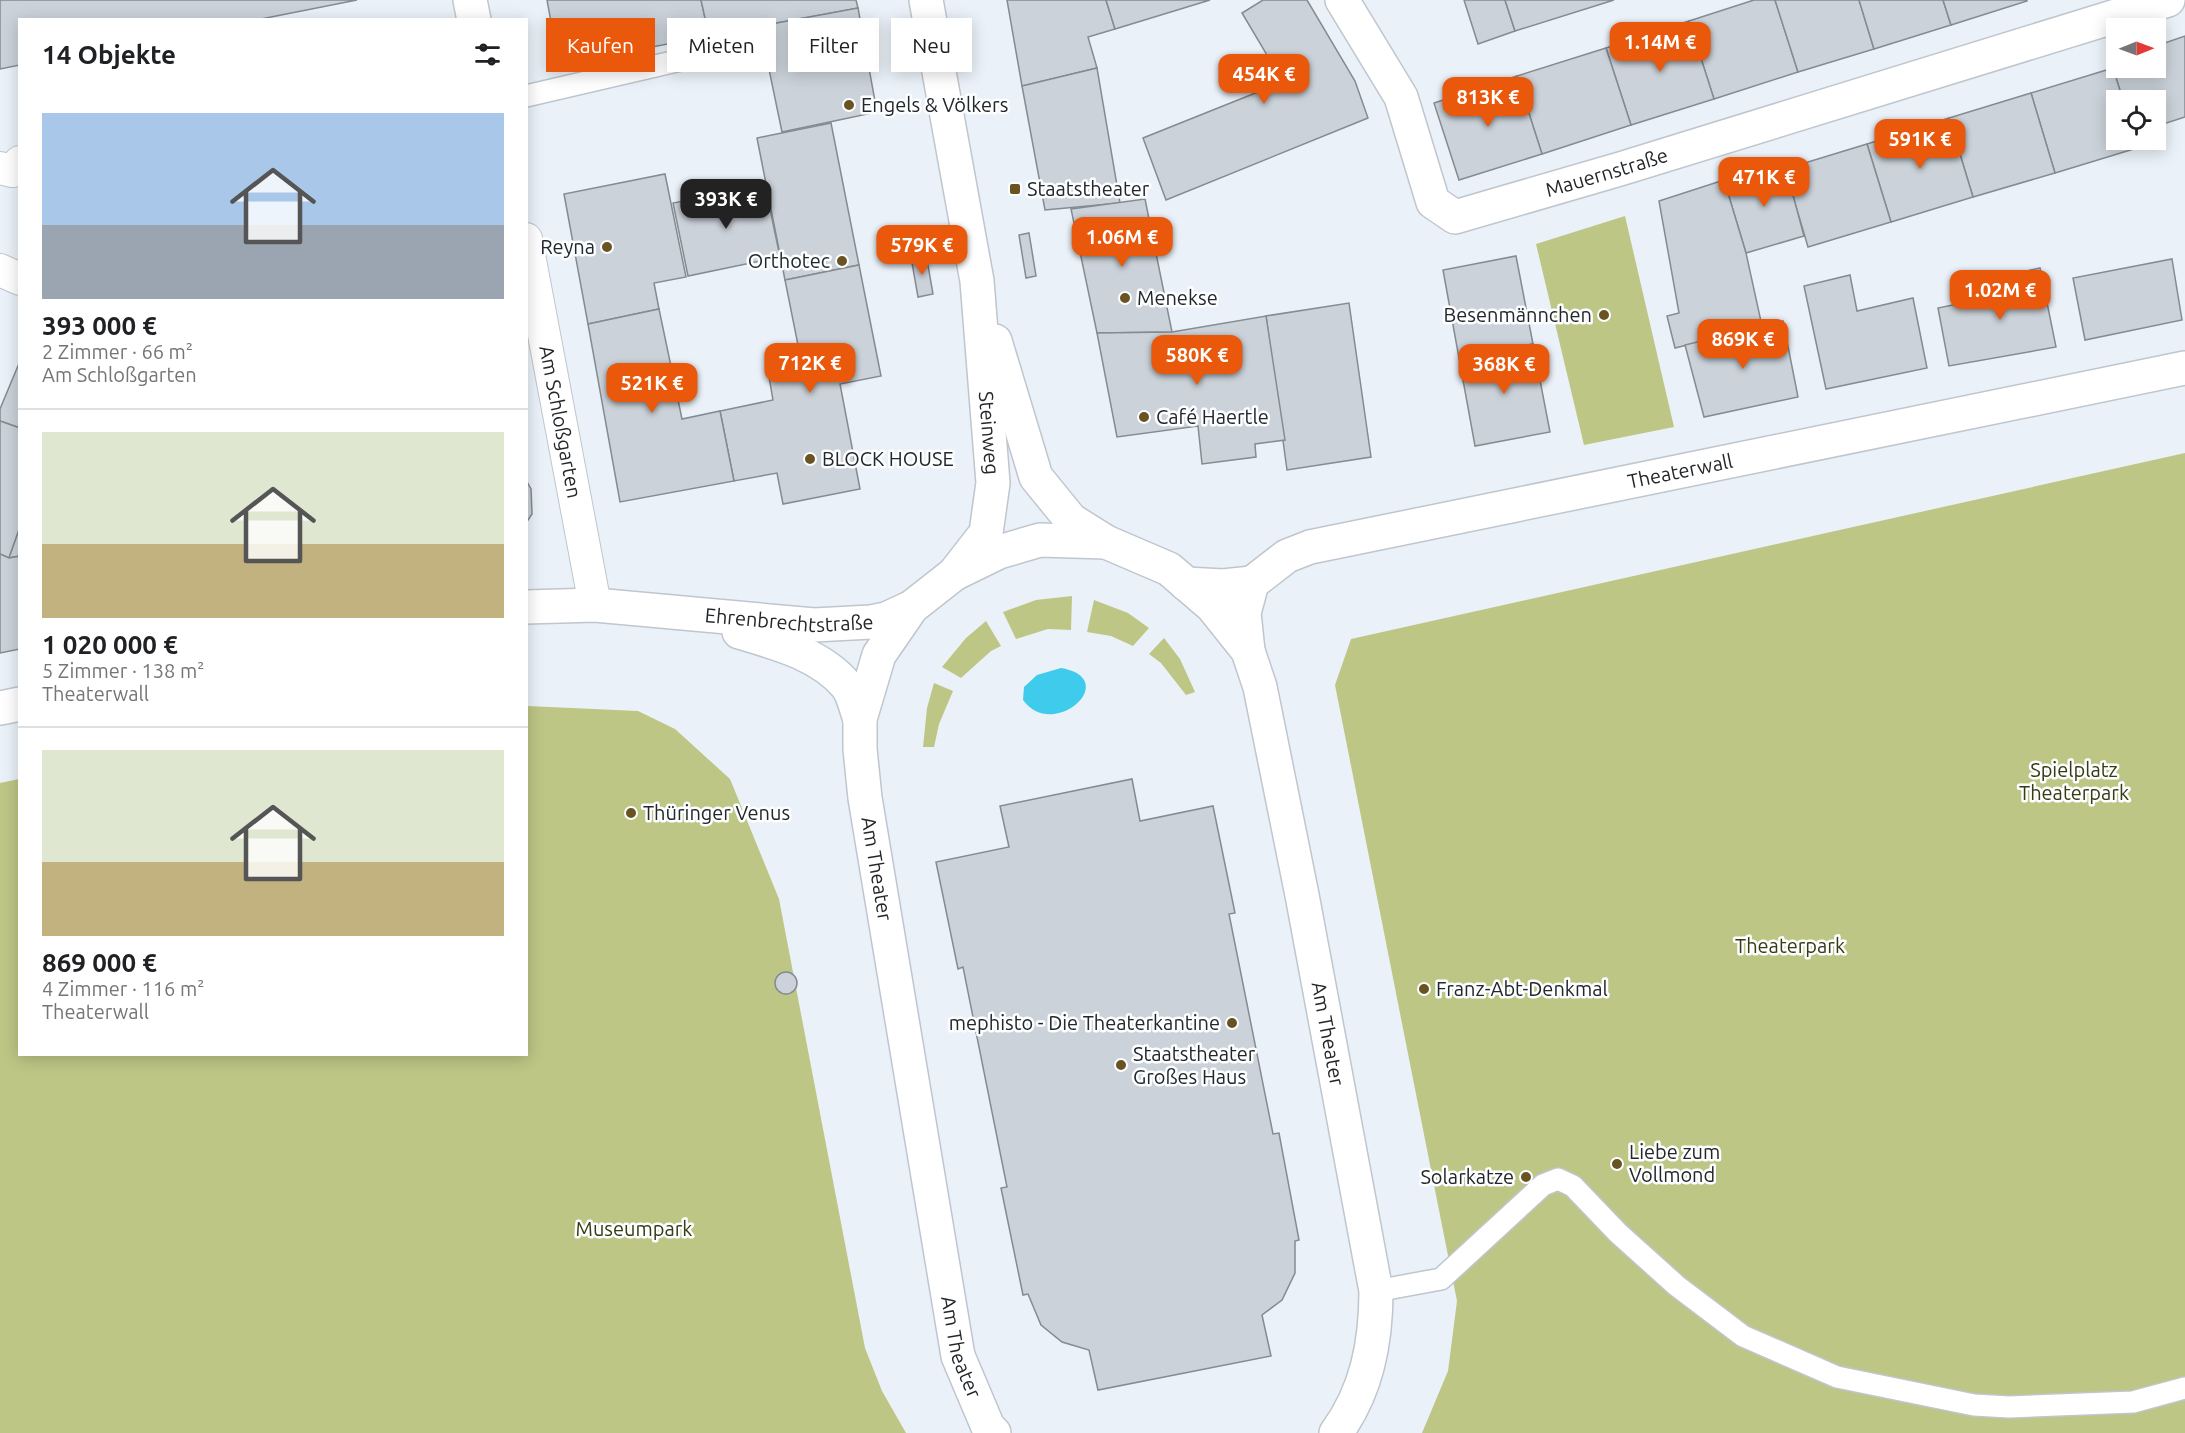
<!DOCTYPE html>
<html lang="de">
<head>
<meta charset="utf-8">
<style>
  :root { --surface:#fff; --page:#f2f2f2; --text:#202124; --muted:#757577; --line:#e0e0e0; --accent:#ea580c }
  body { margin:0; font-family:Ubuntu,sans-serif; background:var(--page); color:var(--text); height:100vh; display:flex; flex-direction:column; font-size:22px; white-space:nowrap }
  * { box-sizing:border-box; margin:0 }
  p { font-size:20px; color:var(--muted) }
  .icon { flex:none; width:33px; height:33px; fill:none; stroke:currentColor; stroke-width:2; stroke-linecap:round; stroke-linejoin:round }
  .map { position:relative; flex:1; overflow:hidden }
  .details { position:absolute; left:18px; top:18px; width:510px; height:1038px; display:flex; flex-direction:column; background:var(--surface); border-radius:0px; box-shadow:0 3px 15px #0003 }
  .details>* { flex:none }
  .guide { position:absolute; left:546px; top:18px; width:570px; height:54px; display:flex; gap:12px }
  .needle { width:39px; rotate:89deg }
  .controls { position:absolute; left:2106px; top:18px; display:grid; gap:12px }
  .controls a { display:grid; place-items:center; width:60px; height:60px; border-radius:0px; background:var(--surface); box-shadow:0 3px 15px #0003; font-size:30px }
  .price { position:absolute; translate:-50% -51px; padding:0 14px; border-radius:12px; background:var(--accent); color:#fff; font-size:20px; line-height:39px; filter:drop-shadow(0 2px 3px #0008) }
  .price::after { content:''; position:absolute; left:50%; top:36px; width:18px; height:14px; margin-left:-9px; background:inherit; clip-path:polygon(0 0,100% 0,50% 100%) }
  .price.current { background:#222; color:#fff }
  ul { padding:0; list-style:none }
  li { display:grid; align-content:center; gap:12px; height:318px; padding:0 24px }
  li+li { border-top:2px solid var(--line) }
  li span { display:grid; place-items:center; height:186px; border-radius:0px; color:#555 }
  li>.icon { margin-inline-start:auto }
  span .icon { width:108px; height:108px; fill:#fffc; stroke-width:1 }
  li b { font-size:26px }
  h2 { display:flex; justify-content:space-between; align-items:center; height:72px; padding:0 24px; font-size:26px }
  .tag { padding:0 21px; border-radius:0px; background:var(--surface); box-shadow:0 3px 15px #0003; font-size:21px; line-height:54px }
  .tag.current { background:var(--accent); color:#fff }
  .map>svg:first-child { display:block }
  .green { fill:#bdc685 }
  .water { fill:#3fccec }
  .building { fill:#cbd2d9; stroke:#848b91; stroke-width:1.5 }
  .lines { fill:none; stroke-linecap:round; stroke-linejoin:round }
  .service-casing { stroke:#bfc6cd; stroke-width:24 }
  .pedestrian-casing { stroke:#bfc6cd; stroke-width:34 }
  .minor-casing { stroke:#bfc6cd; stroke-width:36 }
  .tertiary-casing { stroke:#bfc6cd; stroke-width:36 }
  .service { stroke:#fff; stroke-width:21 }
  .pedestrian { stroke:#fff; stroke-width:32 }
  .minor { stroke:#fff; stroke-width:33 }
  .tertiary { stroke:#fff; stroke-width:33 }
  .poi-dot { fill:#6a5323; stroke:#fcfeff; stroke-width:2 }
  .labels { text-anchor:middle; stroke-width:5; stroke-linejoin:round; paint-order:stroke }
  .poi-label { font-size:20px; fill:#24272a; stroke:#fcfeff; text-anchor:start }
  .street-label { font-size:20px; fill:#24272a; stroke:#fcfeff }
  .park-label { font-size:20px; fill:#373b11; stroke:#fcfeff }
</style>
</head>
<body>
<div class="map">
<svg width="2185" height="1433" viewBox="0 0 2185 1433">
  <rect width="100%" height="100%" fill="#eaf1f8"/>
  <!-- green -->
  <g class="green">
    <polygon points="1625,216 1674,427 1584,445 1536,244"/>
    <polygon points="2185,453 2185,1433 1422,1433 1448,1371 1457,1301 1335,685 1351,639"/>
    <polygon points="1072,596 1071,630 1048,629 1016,639 1003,612 1036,600"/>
    <polygon points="1094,600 1128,613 1149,628 1133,646 1111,636 1087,632"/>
    <polygon points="986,621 1001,646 991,651 961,678 942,667 966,638"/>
    <polygon points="1164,638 1180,659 1195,692 1186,695 1161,663 1149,654"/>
    <polygon points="934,683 953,691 939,724 934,747 923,747 927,708"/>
    <polygon points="527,706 638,711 675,729 730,779 779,899 865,1348 882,1391 906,1433 0,1433 0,783 19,779 20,1054 526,1054"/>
  </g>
  <!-- water -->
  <path class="water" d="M1061,668C1123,679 1053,742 1023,700L1024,687L1037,675Z"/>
  <!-- building -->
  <g class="building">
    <polygon points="0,0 357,0 256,20 20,20 20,65 0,69"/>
    <polygon points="547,0 701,0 709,36 559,65"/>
    <polygon points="701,0 856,0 858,8 709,36"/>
    <polygon points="1007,0 1106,0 1115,29 1088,37 1097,68 1022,86"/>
    <polygon points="1106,0 1210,0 1115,29"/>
    <polygon points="1263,0 1307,0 1355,81 1368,118 1166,200 1143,138 1283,82 1242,13"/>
    <polygon points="1464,0 1505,0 1515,31 1478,44"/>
    <polygon points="1505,0 1614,0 1515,31"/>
    <polygon points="1754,0 1775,0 1798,72 1714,99 1689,21"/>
    <polygon points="1775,0 1859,0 1874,49 1798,72"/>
    <polygon points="1859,0 1943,0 1951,25 1874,49"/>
    <polygon points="1943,0 2027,0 2027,1 1951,25"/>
    <polygon points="858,8 877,112 782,132 760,26"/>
    <polygon points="1689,21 1714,99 1631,125 1606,48"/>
    <polygon points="2185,36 2185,117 2163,124 2158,139 2137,148 2134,140 2156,140 2156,100 2123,100 2113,68 2108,62 2116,59 2116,68 2156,68 2156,46"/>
    <polygon points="1606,48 1631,125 1542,154 1517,76"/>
    <polygon points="1097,68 1120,203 1045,210 1022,86"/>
    <polygon points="2113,68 2123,100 2116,100 2116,140 2134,140 2137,148 2055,173 2031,93"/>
    <polygon points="1517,76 1542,154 1459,180 1434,103"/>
    <polygon points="2031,93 2055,173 1973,197 1949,118"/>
    <polygon points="1949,118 1973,197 1891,222 1867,144"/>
    <polygon points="831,123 859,265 785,280 757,138"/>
    <polygon points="1867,144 1891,222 1808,247 1785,169"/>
    <polygon points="1784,162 1804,236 1746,253 1724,180"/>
    <polygon points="665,174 686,277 654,283 659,309 588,324 564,194"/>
    <polygon points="1724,180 1746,253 1762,326 1675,348 1667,316 1679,313 1659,201"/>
    <polygon points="765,185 780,257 688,276 673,203"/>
    <polygon points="1145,199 1172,332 1097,333 1071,209"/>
    <polygon points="1029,233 1036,276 1026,278 1019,235"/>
    <polygon points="926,254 933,294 918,297 911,257"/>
    <polygon points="1516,256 1533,344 1459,358 1443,270"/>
    <polygon points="2172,259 2182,320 2085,340 2073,278"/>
    <polygon points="859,265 881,376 840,384 860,489 783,504 777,473 734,481 720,411 773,400 768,371 802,365 785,280"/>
    <polygon points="2040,268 2056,347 1949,366 1938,308 1991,297 1987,280"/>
    <polygon points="1850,275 1857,311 1913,298 1927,368 1826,389 1804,286"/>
    <polygon points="1349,303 1371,457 1287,470 1266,316"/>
    <polygon points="659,309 682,419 720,411 734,481 620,502 588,324"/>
    <polygon points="1266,316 1285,440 1255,444 1256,457 1202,464 1198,426 1117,437 1097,333 1172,332"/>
    <polygon points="1783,321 1798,397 1704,417 1685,345"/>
    <polygon points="1533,344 1550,432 1475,446 1459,358"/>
    <polygon points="20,361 20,428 0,421 0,409"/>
    <polygon points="0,421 20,428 20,527 9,558 0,554"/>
    <polygon points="526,480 531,489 532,514 526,523"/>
    <polygon points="20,527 20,556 9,558"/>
    <polygon points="0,554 9,558 20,556 20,649 0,653"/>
    <polygon points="1132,779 1140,821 1213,806 1235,913 1229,914 1273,1134 1279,1133 1299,1240 1295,1241 1295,1273 1282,1300 1262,1315 1271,1356 1098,1390 1089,1350 1062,1342 1041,1325 1028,1294 1023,1295 1001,1188 1007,1187 963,967 958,969 936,862 1009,847 1000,806"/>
    <circle cx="786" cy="983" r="11"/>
  </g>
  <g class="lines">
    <defs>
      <g id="service">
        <polyline points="526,96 763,41"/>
        <polyline points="1376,1291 1441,1279 1543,1185 1558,1179 1573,1186 1618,1233 1677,1286 1743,1336 1837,1377 1974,1405 2009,1407 2133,1402 2185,1388"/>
      </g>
      <g id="pedestrian">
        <polyline points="0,168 12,171 20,162"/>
        <path id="s1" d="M526,239L595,605"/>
        <polyline points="0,270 20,279"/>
      </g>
      <g id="minor">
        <polyline points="470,0 474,20"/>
        <path id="s2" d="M1342,0L1401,97L1433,202L1455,217L1620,169L2168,0"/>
        <polyline points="954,574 999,552 1040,540 1106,542"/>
        <polyline points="1186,584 1223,586 1252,583"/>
        <path id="s3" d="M526,607L595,605L814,625L871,622L886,619L912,607"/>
        <path d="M739,632C776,643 820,654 846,685C853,693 856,709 860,719"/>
        <path id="s4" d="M1248,651L1244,613L1252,583L1287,556L1310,547L2185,368"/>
        <polyline points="0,708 20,704"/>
      </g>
      <g id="tertiary">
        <path id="s5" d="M926,0L977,281L993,483L986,533L954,574L912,607L879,655L860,719V749L865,798L958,1356L988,1427L994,1433"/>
        <path id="s6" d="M995,341L1036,477L1071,520L1106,542L1169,569L1212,606L1248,651L1260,687L1302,895L1376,1291C1376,1342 1367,1391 1336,1433"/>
      </g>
    </defs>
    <!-- service casing -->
    <use href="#service" class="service-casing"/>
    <!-- pedestrian casing -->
    <use href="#pedestrian" class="pedestrian-casing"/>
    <!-- minor casing -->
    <use href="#minor" class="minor-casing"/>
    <!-- tertiary casing -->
    <use href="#tertiary" class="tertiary-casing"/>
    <!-- service -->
    <use href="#service" class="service"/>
    <!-- pedestrian -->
    <use href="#pedestrian" class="pedestrian"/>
    <!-- minor -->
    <use href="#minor" class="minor"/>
    <!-- tertiary -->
    <use href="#tertiary" class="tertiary"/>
  </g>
  <!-- markers -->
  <g class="poi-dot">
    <circle cx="849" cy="105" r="6"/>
    <rect x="1009" y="183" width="12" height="12" rx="3"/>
    <circle cx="607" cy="247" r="6"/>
    <circle cx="842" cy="261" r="6"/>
    <circle cx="1125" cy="298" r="6"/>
    <circle cx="1604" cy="315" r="6"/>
    <circle cx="1144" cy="417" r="6"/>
    <circle cx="810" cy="459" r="6"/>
    <circle cx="631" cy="813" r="6"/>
    <circle cx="1424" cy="989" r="6"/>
    <circle cx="1232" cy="1023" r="6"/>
    <circle cx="1121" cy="1065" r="6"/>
    <circle cx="1617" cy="1164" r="6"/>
    <circle cx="1526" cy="1177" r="6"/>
  </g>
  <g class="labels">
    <!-- poi labels -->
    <g class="poi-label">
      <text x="861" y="112">Engels &amp; Völkers</text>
      <text x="1027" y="196">Staatstheater</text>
      <text x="595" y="254" text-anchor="end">Reyna</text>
      <text x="830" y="268" text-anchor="end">Orthotec</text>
      <text x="1137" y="305">Menekse</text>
      <text x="1592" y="322" text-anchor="end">Besenmännchen</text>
      <text x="1156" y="424">Café Haertle</text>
      <text x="822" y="466">BLOCK HOUSE</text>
      <text x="643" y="820">Thüringer Venus</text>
      <text x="1436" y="996">Franz-Abt-Denkmal</text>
      <text x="1220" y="1030" text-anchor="end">mephisto - Die Theaterkantine</text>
      <text x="1133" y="1061">Staatstheater<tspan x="1133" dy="23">Großes Haus</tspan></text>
      <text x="1629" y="1159">Liebe zum<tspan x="1629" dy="23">Vollmond</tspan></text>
      <text x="1514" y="1184" text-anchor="end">Solarkatze</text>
    </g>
    <!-- street labels -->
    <g class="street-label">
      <text dy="7" stroke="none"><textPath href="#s2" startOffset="408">Mauernstraße</textPath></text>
      <text dy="7" stroke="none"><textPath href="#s1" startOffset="186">Am Schloßgarten</textPath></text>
      <text dy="7" stroke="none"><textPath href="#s5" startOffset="438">Steinweg</textPath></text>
      <text dy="7" stroke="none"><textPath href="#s4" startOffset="516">Theaterwall</textPath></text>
      <text dy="7" stroke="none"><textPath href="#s3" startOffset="264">Ehrenbrechtstraße</textPath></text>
      <text dy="7" stroke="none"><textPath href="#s5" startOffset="920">Am Theater</textPath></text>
      <text dy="7" stroke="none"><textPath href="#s6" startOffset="813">Am Theater</textPath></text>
      <text dy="7" stroke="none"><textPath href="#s5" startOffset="1406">Am Theater</textPath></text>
    </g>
    <!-- park labels -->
    <g class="park-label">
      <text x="2074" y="777">Spielplatz<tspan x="2074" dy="23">Theaterpark</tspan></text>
      <text x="1790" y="953">Theaterpark</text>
      <text x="634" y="1236">Museumpark</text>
    </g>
  </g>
</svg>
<div class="controls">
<a><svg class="needle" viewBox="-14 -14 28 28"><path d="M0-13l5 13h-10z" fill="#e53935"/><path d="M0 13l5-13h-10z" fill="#757577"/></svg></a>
<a><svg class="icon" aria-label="locate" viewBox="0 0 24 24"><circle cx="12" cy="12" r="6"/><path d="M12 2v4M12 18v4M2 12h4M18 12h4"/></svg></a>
</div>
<b class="price" style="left:1660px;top:73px">1.14M €</b>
<b class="price" style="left:1264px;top:105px">454K €</b>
<b class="price" style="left:1488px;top:128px">813K €</b>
<b class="price" style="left:1920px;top:170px">591K €</b>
<b class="price" style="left:1764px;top:208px">471K €</b>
<b class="price current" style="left:726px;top:230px">393K €</b>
<b class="price" style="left:1122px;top:268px">1.06M €</b>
<b class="price" style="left:922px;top:276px">579K €</b>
<b class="price" style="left:2000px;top:321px">1.02M €</b>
<b class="price" style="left:1743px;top:370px">869K €</b>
<b class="price" style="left:1197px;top:386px">580K €</b>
<b class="price" style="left:810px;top:394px">712K €</b>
<b class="price" style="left:1504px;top:395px">368K €</b>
<b class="price" style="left:652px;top:414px">521K €</b>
<div class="guide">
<a class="tag current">Kaufen</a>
<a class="tag">Mieten</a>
<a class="tag">Filter</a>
<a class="tag">Neu</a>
</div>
<section class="details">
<h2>14 Objekte<svg class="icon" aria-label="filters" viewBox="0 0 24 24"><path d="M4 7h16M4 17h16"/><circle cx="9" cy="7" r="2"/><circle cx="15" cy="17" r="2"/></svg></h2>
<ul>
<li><span style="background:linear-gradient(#a9c7e8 60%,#9aa5b1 0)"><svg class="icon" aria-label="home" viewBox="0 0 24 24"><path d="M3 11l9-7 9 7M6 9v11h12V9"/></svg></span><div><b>393 000 €</b><p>2 Zimmer · 66 m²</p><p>Am Schloßgarten</p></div></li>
<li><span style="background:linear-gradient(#dfe7d0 60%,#c2b280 0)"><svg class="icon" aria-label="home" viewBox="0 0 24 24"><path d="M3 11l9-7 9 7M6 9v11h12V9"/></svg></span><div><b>1 020 000 €</b><p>5 Zimmer · 138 m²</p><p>Theaterwall</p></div></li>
<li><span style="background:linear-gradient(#dfe7d0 60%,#c2b280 0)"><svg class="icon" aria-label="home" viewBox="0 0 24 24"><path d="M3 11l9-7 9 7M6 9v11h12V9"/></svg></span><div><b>869 000 €</b><p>4 Zimmer · 116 m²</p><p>Theaterwall</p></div></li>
</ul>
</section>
</div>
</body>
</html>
